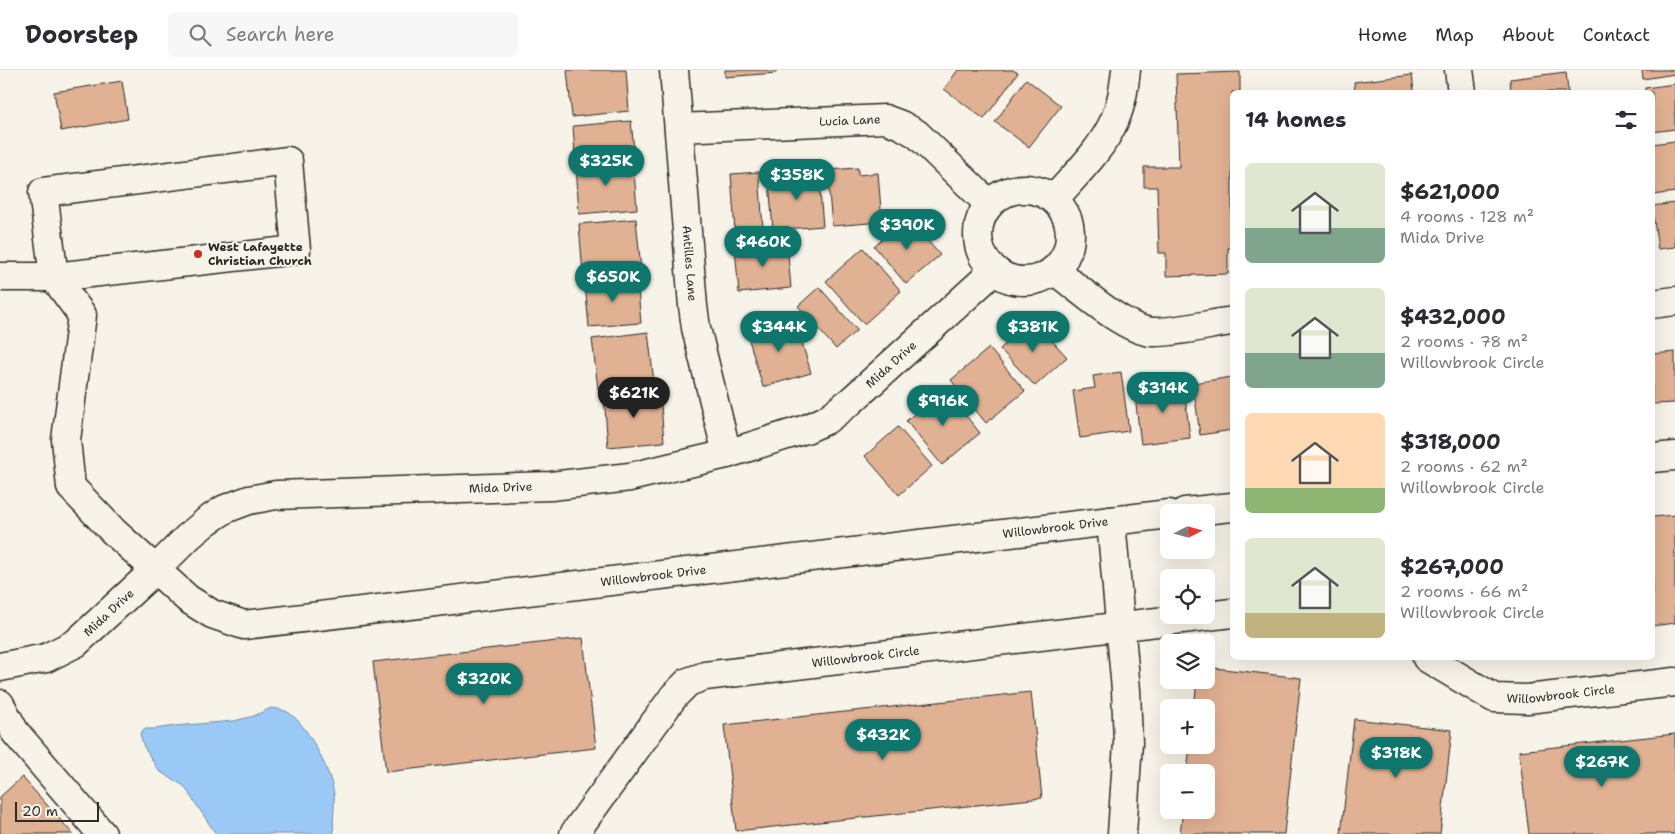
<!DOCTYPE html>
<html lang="en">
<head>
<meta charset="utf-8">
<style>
  :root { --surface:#fff; --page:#f7f7f7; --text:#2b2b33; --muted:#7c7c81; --line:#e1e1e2; --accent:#0f766e }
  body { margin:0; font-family:"Shantell Sans",sans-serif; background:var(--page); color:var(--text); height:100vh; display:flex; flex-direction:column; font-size:19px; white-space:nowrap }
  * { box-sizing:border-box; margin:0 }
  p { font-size:16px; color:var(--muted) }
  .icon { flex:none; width:28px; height:28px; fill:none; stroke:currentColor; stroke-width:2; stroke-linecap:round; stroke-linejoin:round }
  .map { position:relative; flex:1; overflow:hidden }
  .sheet { position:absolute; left:1230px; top:20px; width:425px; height:570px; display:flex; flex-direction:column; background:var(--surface); border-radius:8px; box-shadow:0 5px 20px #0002 }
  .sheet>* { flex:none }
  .needle { width:32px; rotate:84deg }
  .tools { position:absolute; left:1160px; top:434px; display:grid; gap:10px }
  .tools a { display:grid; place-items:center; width:55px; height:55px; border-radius:8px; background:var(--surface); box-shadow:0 5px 20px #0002; font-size:25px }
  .scale { position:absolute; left:15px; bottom:12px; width:84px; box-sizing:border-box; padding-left:5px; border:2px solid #2b2b2b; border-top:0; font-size:14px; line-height:18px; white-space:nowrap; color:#2b2b2b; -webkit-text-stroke:4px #f7f3e8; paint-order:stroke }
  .price { position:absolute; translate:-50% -42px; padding:0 11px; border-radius:18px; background:var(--accent); color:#fff; font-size:16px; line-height:32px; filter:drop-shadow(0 1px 2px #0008) }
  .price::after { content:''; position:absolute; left:50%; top:30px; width:15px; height:11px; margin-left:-8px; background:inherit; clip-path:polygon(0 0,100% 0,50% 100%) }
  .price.selected { background:#222; color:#fff }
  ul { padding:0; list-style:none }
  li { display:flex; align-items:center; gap:15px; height:125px; padding:0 15px }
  li span { display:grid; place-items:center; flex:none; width:140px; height:100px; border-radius:8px; color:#555 }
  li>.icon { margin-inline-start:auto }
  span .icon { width:60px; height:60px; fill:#fffc; stroke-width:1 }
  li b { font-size:21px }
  h2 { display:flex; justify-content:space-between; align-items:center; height:60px; padding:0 15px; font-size:21px }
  header { display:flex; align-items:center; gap:30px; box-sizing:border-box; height:70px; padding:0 25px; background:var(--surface); border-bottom:1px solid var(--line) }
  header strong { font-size:24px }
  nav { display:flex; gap:28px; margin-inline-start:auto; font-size:18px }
  .search { width:350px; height:45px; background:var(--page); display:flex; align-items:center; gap:12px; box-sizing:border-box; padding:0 18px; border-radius:8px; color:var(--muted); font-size:19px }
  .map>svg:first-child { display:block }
  .water { fill:#9bc9f6; stroke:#6e8aa5 }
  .building { fill:#e1b193; stroke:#2b2b2b }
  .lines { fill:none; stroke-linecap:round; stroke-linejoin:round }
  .minor-casing { stroke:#2b2b2b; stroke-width:31 }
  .minor { stroke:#f7f3e8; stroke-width:28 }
  .poi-dot { fill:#c8321e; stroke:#f7f3e8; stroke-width:2 }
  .labels { text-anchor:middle; stroke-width:4; stroke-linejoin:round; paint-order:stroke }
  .street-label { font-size:12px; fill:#2b2b2b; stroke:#f7f3e8 }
  .poi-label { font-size:12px; font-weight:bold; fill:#2b2b2b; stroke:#f7f3e8; text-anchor:start }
</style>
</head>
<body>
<header>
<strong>Doorstep</strong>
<div class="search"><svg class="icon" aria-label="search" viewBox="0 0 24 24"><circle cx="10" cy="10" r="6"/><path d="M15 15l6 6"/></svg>Search here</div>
<nav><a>Home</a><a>Map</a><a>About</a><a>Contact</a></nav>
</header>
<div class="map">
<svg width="1675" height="764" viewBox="0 0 1675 764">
  <rect width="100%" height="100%" fill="#f7f3e8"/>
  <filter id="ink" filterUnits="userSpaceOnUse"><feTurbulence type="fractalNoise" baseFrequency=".02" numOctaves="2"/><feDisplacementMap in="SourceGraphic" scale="10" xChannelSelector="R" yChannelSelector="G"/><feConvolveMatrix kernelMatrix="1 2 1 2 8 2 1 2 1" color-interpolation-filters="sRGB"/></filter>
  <g filter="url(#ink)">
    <!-- water -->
    <path class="water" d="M271,638C279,639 287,640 293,646C309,659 332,704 334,725C335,738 332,751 334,764H216L184,716L159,701L144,677L140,664L144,659H154L175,656L234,651L254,646Z"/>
    <!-- building -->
    <g class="building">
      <polygon points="567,0 626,0 629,41 572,47"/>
      <polygon points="725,0 776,0 776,3 725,7"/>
      <polygon points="958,0 1013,0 1018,3 984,49 944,19"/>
      <polygon points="1642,0 1675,0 1675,4 1643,9"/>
      <polygon points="1240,2 1240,22 1232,22 1232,178 1228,178 1228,204 1166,206 1166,183 1159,183 1157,117 1144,117 1144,97 1179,97 1176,4"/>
      <polygon points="1566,2 1568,22 1511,22 1510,9"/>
      <polygon points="1412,5 1414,22 1355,22 1354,12"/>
      <polygon points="1026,9 1061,36 1029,77 995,52"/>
      <polygon points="122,11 128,49 61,61 54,22"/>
      <polygon points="1675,14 1675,59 1652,62 1652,22 1645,22 1645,18"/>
      <polygon points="631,51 634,80 575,84 573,56"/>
      <polygon points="1675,71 1675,122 1653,125 1652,74"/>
      <polygon points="633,89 637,139 579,144 576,94"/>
      <polygon points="818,98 823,156 773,160 769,111 790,109 789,100"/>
      <polygon points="858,98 858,105 878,103 882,152 832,156 827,100"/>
      <polygon points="759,102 763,160 735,162 731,104"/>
      <polygon points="1675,133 1675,177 1658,179 1652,136"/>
      <polygon points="908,148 940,185 906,214 874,176"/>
      <polygon points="636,149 641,199 583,204 579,154"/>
      <polygon points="787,174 791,218 739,223 735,179"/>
      <polygon points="863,178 901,221 864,254 826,211"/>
      <polygon points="637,209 641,253 589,257 585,214"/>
      <polygon points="819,217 857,260 836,279 798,236"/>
      <polygon points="795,249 811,303 763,317 747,263"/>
      <polygon points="1032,249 1067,287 1035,316 1000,279"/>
      <polygon points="648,262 654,312 598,319 592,269"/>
      <polygon points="989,278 1025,321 986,353 951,310"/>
      <polygon points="1675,282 1675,333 1652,334 1652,284"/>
      <polygon points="1121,302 1129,361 1080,368 1073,321 1095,318 1093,306"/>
      <polygon points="1232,307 1232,360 1200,365 1193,313"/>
      <polygon points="1183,310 1190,368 1141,374 1135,327 1155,324 1154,314"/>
      <polygon points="944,319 980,363 942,395 906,351"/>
      <polygon points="660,322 664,372 608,377 604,326"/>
      <polygon points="898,357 932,396 899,425 865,386"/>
      <polygon points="1675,445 1675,553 1652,556 1652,447"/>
      <polygon points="583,568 596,678 386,702 373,592"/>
      <polygon points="1206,597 1301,608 1284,764 1180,764 1183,740 1206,740 1206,702 1187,702 1190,675 1206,675 1206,638 1194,638 1197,610 1206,610"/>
      <polygon points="1031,622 1042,728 736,761 724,655"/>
      <polygon points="1354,649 1452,660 1440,764 1341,764"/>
      <polygon points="1675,664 1675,764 1529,764 1519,681"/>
      <polygon points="22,707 73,764 0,764 0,727"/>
    </g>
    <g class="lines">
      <defs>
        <g id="minor">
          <path id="s1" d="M674,0L693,236L696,258L727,384"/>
          <polyline points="1459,0 1462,22"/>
          <path id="s2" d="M679,58L885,49L901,55L917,64L989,134"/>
          <polygon points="288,91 296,180 54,207 43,122"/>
          <circle cx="1024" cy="165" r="46"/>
          <path d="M1054,129C1076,104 1102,80 1115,49C1122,33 1124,17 1126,0"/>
          <path d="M1054,200C1077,217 1124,260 1152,262C1174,263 1210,254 1232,251"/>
          <path id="s3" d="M0,207H54L82,245L66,370L71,417L113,461L188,529L212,544L244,555L1169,444"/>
          <polyline points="1652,234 1675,231"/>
          <polyline points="1652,388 1675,386"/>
          <polyline points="1185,442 1232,437"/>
          <polyline points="1111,451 1126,620 1128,673 1122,764"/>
          <path id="s4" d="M1427,588L1494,628L1527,629L1675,612"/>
          <path id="s5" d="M0,597L46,588L76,573L156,499L188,467L207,451L225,439L249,430L276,425L551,416L630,407L727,384L806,359L826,350L851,331L995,200"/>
          <polyline points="0,634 15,662 102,764"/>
          <path id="s6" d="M574,764L674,626L688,612L705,606L1232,543"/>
        </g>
      </defs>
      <!-- minor casing -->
      <use href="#minor" class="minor-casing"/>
      <!-- minor -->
      <use href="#minor" class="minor"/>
    </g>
  </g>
  <!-- markers -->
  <circle class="poi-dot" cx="198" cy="184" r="5"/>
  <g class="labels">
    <!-- street labels -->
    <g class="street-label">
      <text dy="4" stroke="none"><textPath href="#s2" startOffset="171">Lucia Lane</textPath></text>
      <text dy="4" stroke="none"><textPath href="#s1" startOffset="194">Antilles Lane</textPath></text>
      <text dy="4" stroke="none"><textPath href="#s5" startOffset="979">Mida Drive</textPath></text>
      <text dy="4" stroke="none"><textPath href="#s5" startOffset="559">Mida Drive</textPath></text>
      <text dy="4" stroke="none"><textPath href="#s3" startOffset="1316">Willowbrook Drive</textPath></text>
      <text dy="4" stroke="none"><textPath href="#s3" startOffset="911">Willowbrook Drive</textPath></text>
      <text dy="4" stroke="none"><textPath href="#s5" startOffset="125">Mida Drive</textPath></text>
      <text dy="4" stroke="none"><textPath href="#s6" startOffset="370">Willowbrook Circle</textPath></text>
      <text dy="4" stroke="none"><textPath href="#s4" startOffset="145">Willowbrook Circle</textPath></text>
    </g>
    <!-- poi labels -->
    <g class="poi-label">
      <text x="208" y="181">West Lafayette<tspan x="208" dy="14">Christian Church</tspan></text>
    </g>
  </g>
</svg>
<div class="tools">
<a><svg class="needle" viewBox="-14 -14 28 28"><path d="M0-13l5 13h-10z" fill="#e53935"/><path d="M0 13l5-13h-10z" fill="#7c7c81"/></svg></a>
<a><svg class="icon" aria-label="locate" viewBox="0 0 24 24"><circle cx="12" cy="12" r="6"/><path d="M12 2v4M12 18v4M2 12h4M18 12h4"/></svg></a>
<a><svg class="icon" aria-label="layers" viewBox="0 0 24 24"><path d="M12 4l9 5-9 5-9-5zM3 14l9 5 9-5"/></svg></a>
<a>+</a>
<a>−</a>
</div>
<div class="scale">20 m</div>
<b class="price" style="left:606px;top:117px">$325K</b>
<b class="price" style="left:797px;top:131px">$358K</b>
<b class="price" style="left:907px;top:181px">$390K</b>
<b class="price" style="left:763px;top:198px">$460K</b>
<b class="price" style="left:613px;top:233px">$650K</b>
<b class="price" style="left:779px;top:283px">$344K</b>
<b class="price" style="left:1033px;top:283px">$381K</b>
<b class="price" style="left:1163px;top:344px">$314K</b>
<b class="price selected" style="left:634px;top:349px">$621K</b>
<b class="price" style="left:943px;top:357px">$916K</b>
<b class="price" style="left:484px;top:635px">$320K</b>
<b class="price" style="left:883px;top:691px">$432K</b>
<b class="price" style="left:1396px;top:709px">$318K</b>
<b class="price" style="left:1602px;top:718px">$267K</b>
<section class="sheet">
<h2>14 homes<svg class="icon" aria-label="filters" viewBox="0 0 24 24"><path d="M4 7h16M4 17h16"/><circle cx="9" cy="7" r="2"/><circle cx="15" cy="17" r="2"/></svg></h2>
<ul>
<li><span style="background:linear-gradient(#dfe7d0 65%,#7fa58c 0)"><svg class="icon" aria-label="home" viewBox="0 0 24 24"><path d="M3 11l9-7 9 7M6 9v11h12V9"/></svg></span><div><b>$621,000</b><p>4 rooms · 128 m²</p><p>Mida Drive</p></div></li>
<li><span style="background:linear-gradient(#dfe7d0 65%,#7fa58c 0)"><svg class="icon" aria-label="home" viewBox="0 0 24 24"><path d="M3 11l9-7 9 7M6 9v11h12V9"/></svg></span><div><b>$432,000</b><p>2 rooms · 78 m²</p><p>Willowbrook Circle</p></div></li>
<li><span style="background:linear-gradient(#ffd9b3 75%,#8fb573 0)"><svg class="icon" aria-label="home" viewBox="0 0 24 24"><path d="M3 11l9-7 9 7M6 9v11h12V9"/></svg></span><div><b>$318,000</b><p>2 rooms · 62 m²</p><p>Willowbrook Circle</p></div></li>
<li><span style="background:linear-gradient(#dfe7d0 75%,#c2b280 0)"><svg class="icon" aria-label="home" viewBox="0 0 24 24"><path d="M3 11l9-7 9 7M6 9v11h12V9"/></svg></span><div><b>$267,000</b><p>2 rooms · 66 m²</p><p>Willowbrook Circle</p></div></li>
</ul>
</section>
</div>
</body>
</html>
